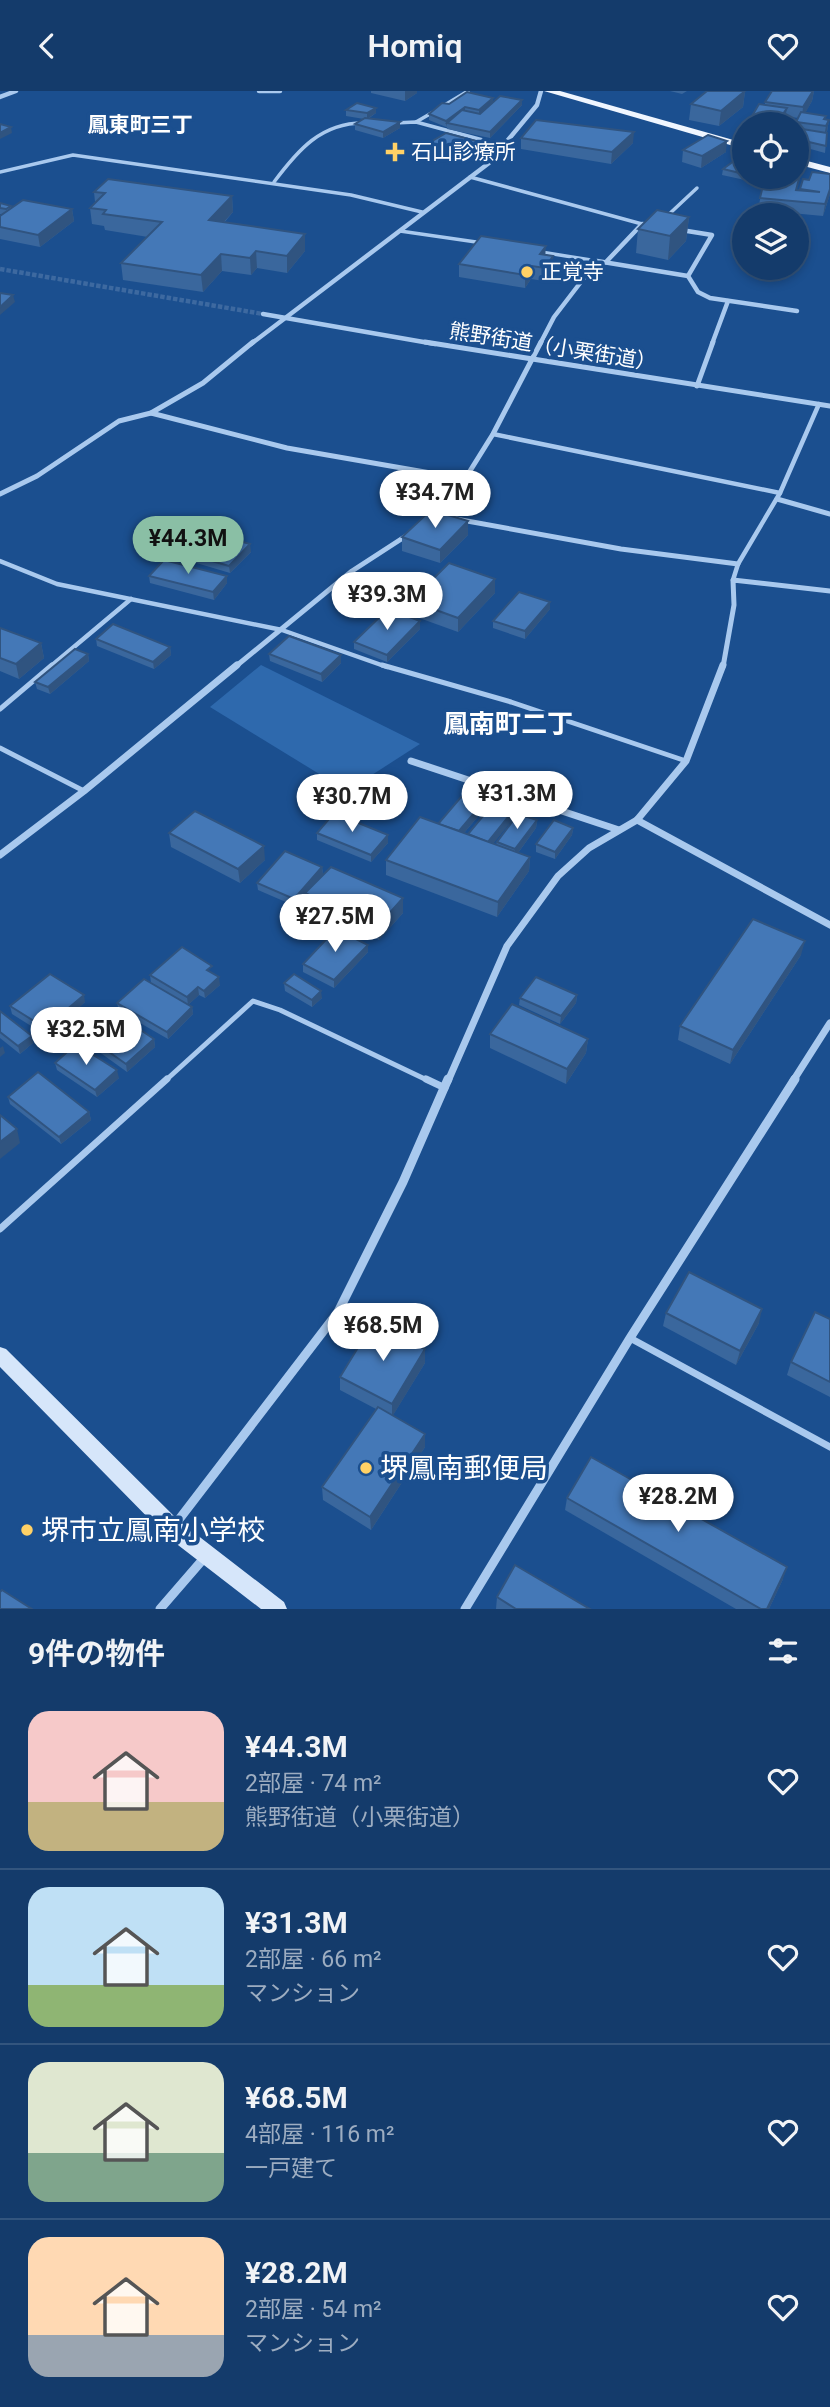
<!DOCTYPE html>
<html lang="ja">
<head>
<meta charset="utf-8">
<style>
  :root { --surface:#143b6b; --page:#214673; --text:#f1f3f6; --muted:#9dadc1; --line:#33557e; --accent:#8abfa5 }
  body { margin:0; font-family:Roboto,"Noto Sans JP",sans-serif; background:var(--page); color:var(--text); height:100vh; display:flex; flex-direction:column; font-size:26px; white-space:nowrap }
  * { box-sizing:border-box; margin:0 }
  p { font-size:23px; color:var(--muted) }
  .icon { flex:none; width:38px; height:38px; fill:none; stroke:currentColor; stroke-width:2; stroke-linecap:round; stroke-linejoin:round }
  .map { position:relative; height:1518px; overflow:hidden }
  .drawer { display:flex; flex-direction:column; background:var(--surface); flex:1 }
  .drawer>* { flex:none }
  .tools { position:absolute; left:732px; top:21px; display:grid; gap:14px }
  .tools a { display:grid; place-items:center; width:77px; height:77px; border-radius:50%; background:var(--surface); box-shadow:0 4px 10px #0003,0 0 0 2px var(--line); font-size:35px }
  .price { position:absolute; translate:-50% -60px; padding:0 16px; border-radius:24px; background:#fff; color:#222; font-size:23px; line-height:46px; filter:drop-shadow(0 2px 4px #0008) }
  .price::after { content:''; position:absolute; left:50%; top:42px; width:21px; height:16px; margin-left:-10px; background:inherit; clip-path:polygon(0 0,100% 0,50% 100%) }
  .price.current { background:var(--accent); color:#111 }
  ul { padding:0; list-style:none }
  li { display:flex; align-items:center; gap:21px; height:175px; padding:0 28px }
  li+li { border-top:2px solid var(--line) }
  li span { display:grid; place-items:center; flex:none; width:196px; height:140px; border-radius:21px; color:#555 }
  li>.icon { margin-inline-start:auto }
  span .icon { width:84px; height:84px; fill:#fffc; stroke-width:1 }
  li b { font-size:30px }
  h2 { display:flex; justify-content:space-between; align-items:center; height:84px; padding:0 28px; font-size:30px }
  header { display:flex; justify-content:space-between; align-items:center; height:91px; padding:0 28px; background:var(--surface); font-size:32px; font-weight:600 }
  .map>svg:first-child { display:block }
  .green { fill:#2e69ad }
  .lines { fill:none; stroke-linecap:round; stroke-linejoin:round }
  .street-tunnel { stroke:#3d69a0; stroke-width:4.5; stroke-dasharray:4.5 2; stroke-linecap:butt }
  .lane-far3 { stroke:#a9c9ee; stroke-width:3.5 }
  .lane-far2 { stroke:#a9c9ee; stroke-width:4.5 }
  .lane-far1 { stroke:#a9c9ee; stroke-width:5 }
  .lane { stroke:#a9c9ee; stroke-width:7 }
  .street-far3 { stroke:#a9c9ee; stroke-width:4.5 }
  .street-far2 { stroke:#a9c9ee; stroke-width:5 }
  .street-far1 { stroke:#a9c9ee; stroke-width:7 }
  .street { stroke:#a9c9ee; stroke-width:9 }
  .secondary { fill:#d6e6fa; fill-rule:evenodd }
  .primary { fill:#f0f6ff; fill-rule:evenodd }
  .wall { fill:#3a679d }
  .shaded-wall { fill:#305480 }
  .building { fill:#4478b7; stroke:#305480; stroke-width:2 }
  .poi-dot { fill:#ffd166; stroke:#1b4f8f; stroke-width:2.5 }
  .labels { text-anchor:middle; stroke-width:7; stroke-linejoin:round; paint-order:stroke }
  .far-neighbourhood-label { font-size:21px; font-weight:bold; fill:#fff; stroke:#1b4f8f }
  .far-poi-label { font-size:21px; fill:#fff; stroke:#1b4f8f; text-anchor:start }
  .far-street-label { font-size:21px; fill:#fff; stroke:#1b4f8f }
  .neighbourhood-label { font-size:26px; font-weight:bold; fill:#fff; stroke:#1b4f8f }
  .near-poi-label { font-size:28px; fill:#fff; stroke:#1b4f8f; text-anchor:start }
</style>
</head>
<body>
<header><svg class="icon" aria-label="back" viewBox="0 0 24 24"><path d="M15 5l-7 7 7 7"/></svg>Homiq<svg class="icon" aria-label="heart" viewBox="0 0 24 24"><path d="M12 20l-8-8c-3-5 5-10 8-4 3-6 11-1 8 4z"/></svg></header>
<div class="map">
<svg width="830" height="1518" viewBox="0 0 830 1518">
  <rect width="100%" height="100%" fill="#1b4f8f"/>
  <!-- green -->
  <polygon class="green" points="261,574 420,653 347,700 210,616"/>
  <g class="lines">
    <!-- street-tunnel -->
    <polyline class="street-tunnel" points="0,178 263,223"/>
    <!-- lane-far3 -->
    <g class="lane-far3">
      <polyline points="443,15 468,0"/>
      <polyline points="416,31 435,20"/>
      <polyline points="394,32 416,31 505,55"/>
      <polyline points="0,81 73,64 351,104 422,121"/>
      <polyline points="470,86 642,133"/>
      <path d="M274,91C298,59 321,32 363,32"/>
      <polyline points="666,126 697,97"/>
      <polyline points="400,140 483,152"/>
      <polyline points="541,161 597,170"/>
    </g>
    <!-- lane-far2 -->
    <g class="lane-far2">
      <polyline points="493,343 780,402"/>
      <polyline points="0,470 57,493 282,539 387,576"/>
      <polyline points="733,489 738,473 780,402 819,313"/>
      <polyline points="50,576 131,508"/>
    </g>
    <!-- lane-far1 -->
    <g class="lane-far1">
      <polyline points="382,574 511,611 686,670"/>
      <polyline points="0,618 52,574"/>
      <polyline points="0,657 84,700"/>
      <polyline points="165,990 253,910 280,919 429,990"/>
    </g>
    <!-- lane -->
    <g class="lane">
      <polyline points="426,988 445,997"/>
      <polyline points="0,1138 167,988"/>
      <polyline points="630,1247 830,1356"/>
    </g>
    <!-- street-far3 -->
    <g class="street-far3">
      <polyline points="259,0 280,0"/>
      <polyline points="0,6 16,0"/>
      <polyline points="681,139 712,144 688,185 698,201 710,207 797,220"/>
      <polyline points="606,171 642,133 652,134"/>
      <polyline points="263,223 435,253"/>
      <polyline points="251,253 489,72 537,14 541,0"/>
      <polyline points="540,253 554,226 597,170 688,185"/>
      <polyline points="712,253 728,210"/>
    </g>
    <!-- street-far2 -->
    <g class="street-far2">
      <polyline points="425,251 830,315"/>
      <polyline points="697,295 713,251"/>
      <polyline points="151,322 287,357 465,388"/>
      <polyline points="0,403 37,385 119,330 151,322 203,292 253,251"/>
      <polyline points="777,408 830,423"/>
      <polyline points="429,426 465,388 493,343 541,251"/>
      <polyline points="456,428 621,458 738,473"/>
      <polyline points="235,576 352,480 409,443"/>
      <polyline points="723,576 734,514 733,489 830,500"/>
    </g>
    <!-- street-far1 -->
    <g class="street-far1">
      <polyline points="411,670 619,739"/>
      <polyline points="637,729 830,834"/>
      <polyline points="0,764 84,700 237,574"/>
      <polyline points="448,990 507,855 558,785 589,757 637,729 686,670 723,574"/>
      <polyline points="793,990 830,932"/>
    </g>
    <!-- street -->
    <g class="street">
      <polyline points="174,1435 338,1221 403,1091 448,988"/>
      <polyline points="160,1518 205,1466"/>
      <polyline points="465,1518 630,1247 795,988"/>
    </g>
    <!-- secondary -->
    <polygon class="secondary" points="0,1256 6,1258 179,1430 284,1511 287,1518 261,1518 165,1444 0,1276"/>
    <!-- primary -->
    <g class="primary">
      <polygon points="544,0 560,0 744,52 744,58"/>
      <polygon points="796,67 830,76 830,82 796,73"/>
    </g>
  </g>
  <!-- wall -->
  <g class="wall">
    <polygon points="371,0 417,0 417,2 405,10 371,2"/>
    <polygon points="670,0 687,0 682,3"/>
    <polygon points="745,0 743,16 719,35 689,29 691,13"/>
    <polygon points="814,0 812,10 805,22 829,29 827,41 825,62 796,54 796,33 798,27 785,25 782,33 750,33 752,25 765,14 765,11"/>
    <polygon points="493,12 522,14 490,47 447,38 447,36 446,36 429,29 429,23 449,13"/>
    <polygon points="376,17 376,22 368,28 400,37 383,47 355,39 355,33 364,28 346,25 346,19"/>
    <polygon points="521,47 633,52 611,73 521,58"/>
    <polygon points="429,52 484,52 484,58 467,69 428,58"/>
    <polygon points="683,59 726,61 701,77 682,71"/>
    <polygon points="744,70 744,86 789,86 797,99 800,99 803,88 809,89 830,83 830,103 823,125 758,119 763,93 722,84 723,78"/>
    <polygon points="94,101 232,105 233,121 224,132 305,143 305,160 287,182 257,177 251,184 222,180 203,201 123,189 121,172 148,146 105,139 104,135 92,133 90,117 95,111"/>
    <polygon points="0,112 11,115 12,117 72,118 74,130 40,156 0,148 0,125 3,123 0,123"/>
    <polygon points="689,126 686,150 668,169 636,162 638,138"/>
    <polygon points="545,164 553,165 553,177 544,190 531,188 525,197 459,186 459,173"/>
    <polygon points="468,444 440,472 402,460 402,446"/>
    <polygon points="182,461 251,461 230,482 183,468"/>
    <polygon points="149,485 227,485 227,492 214,509 150,492"/>
    <polygon points="495,488 495,502 458,541 411,524 411,510"/>
    <polygon points="550,518 525,548 493,537 493,530"/>
    <polygon points="0,537 41,552 44,567 19,588 0,580"/>
    <polygon points="420,538 387,571 354,558 354,551"/>
    <polygon points="96,548 170,556 171,564 154,578 97,555"/>
    <polygon points="88,563 89,570 50,603 37,598 35,591"/>
    <polygon points="269,563 341,572 322,591 270,570"/>
    <polygon points="481,714 481,722 464,742 468,743 517,723 493,752 496,754 497,751 537,729 536,737 518,762 530,766 529,780 497,826 386,784 386,769 438,733"/>
    <polygon points="573,737 572,744 555,768 536,761 536,753"/>
    <polygon points="169,742 265,769 240,792 171,756"/>
    <polygon points="317,742 388,744 388,752 371,771 317,749"/>
    <polygon points="322,776 323,783 403,822 379,849 306,817 305,803 295,815 258,799 257,792"/>
    <polygon points="368,854 368,861 334,897 303,881 303,873"/>
    <polygon points="801,864 730,973 678,949 680,935"/>
    <polygon points="150,884 220,894 205,907 199,904 188,914 192,916 193,923 168,948 119,920 117,912 171,904 151,892"/>
    <polygon points="284,892 322,907 312,916 285,900"/>
    <polygon points="577,904 576,912 560,933 519,914 520,907"/>
    <polygon points="85,911 47,945 12,923 10,915"/>
    <polygon points="0,920 33,952 20,963 0,947"/>
    <polygon points="82,942 154,948 155,956 127,981 84,950"/>
    <polygon points="490,943 588,948 586,962 566,993 490,957"/>
    <polygon points="55,972 119,987 97,1006 57,979"/>
    <polygon points="8,1006 89,1021 91,1029 61,1053 10,1013"/>
    <polygon points="666,1222 759,1232 736,1274 663,1235"/>
    <polygon points="830,1228 830,1306 787,1284 791,1271"/>
    <polygon points="425,1258 425,1272 393,1324 425,1356 371,1439 323,1409 322,1396 376,1318 340,1299 340,1286"/>
    <polygon points="567,1407 783,1488 769,1518 736,1518 565,1419"/>
    <polygon points="497,1506 590,1518 496,1518"/>
  </g>
  <!-- shaded-wall -->
  <g class="shaded-wall">
    <polygon points="405,0 417,0 417,2 405,10"/>
    <polygon points="745,0 743,16 719,35 721,20"/>
    <polygon points="814,0 812,10 802,28 803,16"/>
    <polygon points="493,7 493,13 479,25 479,19"/>
    <polygon points="522,9 522,14 490,47 490,41"/>
    <polygon points="465,16 465,22 447,32 446,36 446,30"/>
    <polygon points="376,17 376,22 367,28 367,22"/>
    <polygon points="787,17 785,28 782,33 779,33 779,29"/>
    <polygon points="829,29 827,40 824,46 826,35"/>
    <polygon points="400,31 400,37 383,47 383,41"/>
    <polygon points="11,36 12,42 0,48 0,42"/>
    <polygon points="634,41 633,52 611,73 612,61"/>
    <polygon points="727,50 726,61 701,77 702,65"/>
    <polygon points="484,52 484,58 467,69 467,62"/>
    <polygon points="830,98 830,103 823,125 825,113"/>
    <polygon points="232,105 233,121 210,146 209,129"/>
    <polygon points="72,118 74,130 40,156 38,144"/>
    <polygon points="689,126 686,150 668,169 670,145"/>
    <polygon points="305,143 305,160 287,182 287,165"/>
    <polygon points="546,155 545,167 540,163"/>
    <polygon points="256,160 257,177 251,184 250,167"/>
    <polygon points="221,163 222,180 203,201 201,184"/>
    <polygon points="553,165 553,177 544,190 545,177"/>
    <polygon points="532,175 531,188 525,197 525,184"/>
    <polygon points="13,204 15,211 0,224 0,216"/>
    <polygon points="468,430 468,444 440,472 440,459"/>
    <polygon points="250,453 251,461 230,482 229,475"/>
    <polygon points="227,485 227,492 214,509 213,501"/>
    <polygon points="495,488 495,502 458,541 458,527"/>
    <polygon points="550,511 550,518 525,548 525,540"/>
    <polygon points="420,530 420,538 387,571 387,564"/>
    <polygon points="41,552 44,567 19,588 16,573"/>
    <polygon points="170,556 171,564 154,578 153,571"/>
    <polygon points="88,563 89,570 50,603 48,596"/>
    <polygon points="341,564 341,572 322,591 321,583"/>
    <polygon points="481,714 481,722 458,749 458,742"/>
    <polygon points="517,715 517,723 486,762 486,754"/>
    <polygon points="537,729 536,737 515,766 515,758"/>
    <polygon points="573,737 572,744 555,768 555,761"/>
    <polygon points="388,744 388,752 371,771 371,764"/>
    <polygon points="264,755 265,769 240,792 238,778"/>
    <polygon points="530,766 529,780 497,826 498,811"/>
    <polygon points="322,776 323,783 295,815 294,808"/>
    <polygon points="403,807 403,822 379,849 378,835"/>
    <polygon points="805,850 801,864 730,973 733,959"/>
    <polygon points="368,854 368,861 334,897 334,889"/>
    <polygon points="219,886 220,894 205,907 204,900"/>
    <polygon points="198,896 199,904 188,914 187,906"/>
    <polygon points="321,900 322,907 312,916 312,909"/>
    <polygon points="84,904 85,911 47,945 45,937"/>
    <polygon points="577,904 576,912 560,933 561,925"/>
    <polygon points="192,916 193,923 168,948 167,941"/>
    <polygon points="32,945 33,952 20,963 18,955"/>
    <polygon points="154,948 155,956 127,981 126,973"/>
    <polygon points="588,948 586,962 566,993 567,978"/>
    <polygon points="3,955 5,962 0,966 0,957"/>
    <polygon points="117,979 119,987 97,1006 95,999"/>
    <polygon points="89,1021 91,1029 61,1053 59,1046"/>
    <polygon points="17,1038 20,1052 0,1068 0,1051"/>
    <polygon points="762,1218 759,1232 736,1274 740,1260"/>
    <polygon points="425,1258 425,1272 392,1326 392,1313"/>
    <polygon points="425,1343 425,1356 371,1439 370,1426"/>
    <polygon points="787,1476 783,1488 769,1518 767,1518"/>
  </g>
  <!-- building -->
  <g class="building">
    <polygon points="707,0 745,0 721,20 691,13"/>
    <polygon points="772,0 813,0 803,16 765,11"/>
    <polygon points="467,1 493,7 479,19 465,16 446,30 429,23 442,12 449,13"/>
    <polygon points="500,5 522,9 490,41 447,32 462,19 480,23"/>
    <polygon points="357,12 376,17 367,22 346,19"/>
    <polygon points="759,13 787,17 779,29 752,25"/>
    <polygon points="801,21 826,25 824,28 829,29 826,35 796,31"/>
    <polygon points="365,27 400,31 383,41 355,33"/>
    <polygon points="536,29 634,41 612,61 521,47"/>
    <polygon points="0,33 11,36 0,42"/>
    <polygon points="796,37 827,42 826,55 796,48"/>
    <polygon points="446,42 484,52 467,62 429,52"/>
    <polygon points="708,44 727,50 702,65 683,59"/>
    <polygon points="734,70 744,70 744,83 723,78"/>
    <polygon points="812,81 830,83 830,98 825,113 760,107 765,86 799,88 796,99 820,101 800,98 803,88 809,89"/>
    <polygon points="108,88 232,105 209,129 305,143 287,165 256,160 250,167 221,163 201,184 121,172 162,131 103,123 106,119 90,117 105,102 94,101"/>
    <polygon points="23,109 72,118 38,144 0,136 0,125"/>
    <polygon points="0,112 11,115 6,118 0,117"/>
    <polygon points="657,119 689,126 670,145 638,138"/>
    <polygon points="481,145 546,155 540,163 553,165 545,177 532,175 525,184 459,173"/>
    <polygon points="0,202 13,204 0,216"/>
    <polygon points="431,419 468,430 440,459 402,446"/>
    <polygon points="204,440 250,453 229,475 182,461"/>
    <polygon points="164,469 227,485 213,501 149,485"/>
    <polygon points="449,472 495,488 458,527 411,510"/>
    <polygon points="519,501 550,511 525,540 493,530"/>
    <polygon points="388,518 420,530 387,564 354,551"/>
    <polygon points="113,533 170,556 153,571 96,548"/>
    <polygon points="0,537 41,552 16,573 0,567"/>
    <polygon points="289,545 341,564 321,583 269,563"/>
    <polygon points="75,558 88,563 48,596 35,591"/>
    <polygon points="461,706 481,714 459,740 438,733"/>
    <polygon points="498,707 517,715 488,751 468,743"/>
    <polygon points="195,720 264,755 238,778 169,742"/>
    <polygon points="334,722 388,744 371,764 317,742"/>
    <polygon points="518,723 537,729 515,758 497,751"/>
    <polygon points="420,726 530,766 498,811 386,769"/>
    <polygon points="554,729 573,737 555,761 536,753"/>
    <polygon points="285,760 322,776 294,808 257,792"/>
    <polygon points="331,776 403,807 378,835 305,802"/>
    <polygon points="753,828 805,850 733,959 680,935"/>
    <polygon points="336,838 368,854 334,889 303,873"/>
    <polygon points="182,856 212,875 207,879 219,886 204,900 198,896 187,906 150,884"/>
    <polygon points="50,883 84,904 45,937 10,915"/>
    <polygon points="294,883 321,900 312,909 284,892"/>
    <polygon points="536,886 577,904 561,925 520,907"/>
    <polygon points="144,888 192,916 167,941 117,912"/>
    <polygon points="512,913 588,948 567,978 490,943"/>
    <polygon points="111,919 154,948 126,973 82,942"/>
    <polygon points="0,920 32,945 18,955 0,941"/>
    <polygon points="76,953 117,979 95,999 55,972"/>
    <polygon points="38,981 89,1021 59,1046 8,1006"/>
    <polygon points="0,1024 17,1038 0,1051"/>
    <polygon points="689,1181 762,1218 740,1260 666,1222"/>
    <polygon points="815,1221 830,1228 830,1291 791,1271"/>
    <polygon points="373,1232 425,1258 392,1313 340,1286"/>
    <polygon points="378,1316 425,1343 370,1426 322,1396"/>
    <polygon points="591,1366 787,1476 767,1518 761,1518 567,1407"/>
    <polygon points="515,1474 590,1518 516,1518 497,1506"/>
    <polygon points="2,1499 32,1518 0,1518 0,1501"/>
  </g>
  <!-- markers -->
  <g class="poi-dot">
    <path d="M391.5 50.5h7v7h7v7h-7v7h-7v-7h-7v-7h7z"/>
    <circle cx="527" cy="181" r="7"/>
    <circle cx="366" cy="1377" r="7"/>
    <circle cx="27" cy="1439" r="7"/>
  </g>
  <g class="labels">
    <!-- far-neighbourhood labels -->
    <g class="far-neighbourhood-label">
      <text x="140" y="41">鳳東町三丁</text>
    </g>
    <!-- far-poi labels -->
    <g class="far-poi-label">
      <text x="411" y="68">石山診療所</text>
      <text x="541" y="188">正覚寺</text>
    </g>
    <!-- far-street labels -->
    <g class="far-street-label">
      <text transform="translate(553 256) rotate(9)" y="7">熊野街道（小栗街道）</text>
    </g>
    <!-- neighbourhood labels -->
    <g class="neighbourhood-label">
      <text x="508" y="642">鳳南町二丁</text>
    </g>
    <!-- near-poi labels -->
    <g class="near-poi-label">
      <text x="380" y="1387">堺鳳南郵便局</text>
      <text x="41" y="1449">堺市立鳳南小学校</text>
    </g>
  </g>
</svg>
<div class="tools">
<a><svg class="icon" aria-label="locate" viewBox="0 0 24 24"><circle cx="12" cy="12" r="6"/><path d="M12 2v4M12 18v4M2 12h4M18 12h4"/></svg></a>
<a><svg class="icon" aria-label="layers" viewBox="0 0 24 24"><path d="M12 4l9 5-9 5-9-5zM3 14l9 5 9-5"/></svg></a>
</div>
<b class="price" style="left:435px;top:439px">¥34.7M</b>
<b class="price current" style="left:188px;top:485px">¥44.3M</b>
<b class="price" style="left:387px;top:541px">¥39.3M</b>
<b class="price" style="left:517px;top:740px">¥31.3M</b>
<b class="price" style="left:352px;top:743px">¥30.7M</b>
<b class="price" style="left:335px;top:863px">¥27.5M</b>
<b class="price" style="left:86px;top:976px">¥32.5M</b>
<b class="price" style="left:383px;top:1272px">¥68.5M</b>
<b class="price" style="left:678px;top:1443px">¥28.2M</b>
</div>
<section class="drawer">
<h2>9件の物件<svg class="icon" aria-label="filters" viewBox="0 0 24 24"><path d="M4 7h16M4 17h16"/><circle cx="9" cy="7" r="2"/><circle cx="15" cy="17" r="2"/></svg></h2>
<ul>
<li><span style="background:linear-gradient(#f6c9c9 65%,#c2b280 0)"><svg class="icon" aria-label="home" viewBox="0 0 24 24"><path d="M3 11l9-7 9 7M6 9v11h12V9"/></svg></span><div><b>¥44.3M</b><p>2部屋 · 74 m²</p><p>熊野街道（小栗街道）</p></div><svg class="icon" aria-label="heart" viewBox="0 0 24 24"><path d="M12 20l-8-8c-3-5 5-10 8-4 3-6 11-1 8 4z"/></svg></li>
<li><span style="background:linear-gradient(#bfe0f5 70%,#8fb573 0)"><svg class="icon" aria-label="home" viewBox="0 0 24 24"><path d="M3 11l9-7 9 7M6 9v11h12V9"/></svg></span><div><b>¥31.3M</b><p>2部屋 · 66 m²</p><p>マンション</p></div><svg class="icon" aria-label="heart" viewBox="0 0 24 24"><path d="M12 20l-8-8c-3-5 5-10 8-4 3-6 11-1 8 4z"/></svg></li>
<li><span style="background:linear-gradient(#dfe7d0 65%,#7fa58c 0)"><svg class="icon" aria-label="home" viewBox="0 0 24 24"><path d="M3 11l9-7 9 7M6 9v11h12V9"/></svg></span><div><b>¥68.5M</b><p>4部屋 · 116 m²</p><p>一戸建て</p></div><svg class="icon" aria-label="heart" viewBox="0 0 24 24"><path d="M12 20l-8-8c-3-5 5-10 8-4 3-6 11-1 8 4z"/></svg></li>
<li><span style="background:linear-gradient(#ffd9b3 70%,#9aa5b1 0)"><svg class="icon" aria-label="home" viewBox="0 0 24 24"><path d="M3 11l9-7 9 7M6 9v11h12V9"/></svg></span><div><b>¥28.2M</b><p>2部屋 · 54 m²</p><p>マンション</p></div><svg class="icon" aria-label="heart" viewBox="0 0 24 24"><path d="M12 20l-8-8c-3-5 5-10 8-4 3-6 11-1 8 4z"/></svg></li>
</ul>
</section>
</body>
</html>
